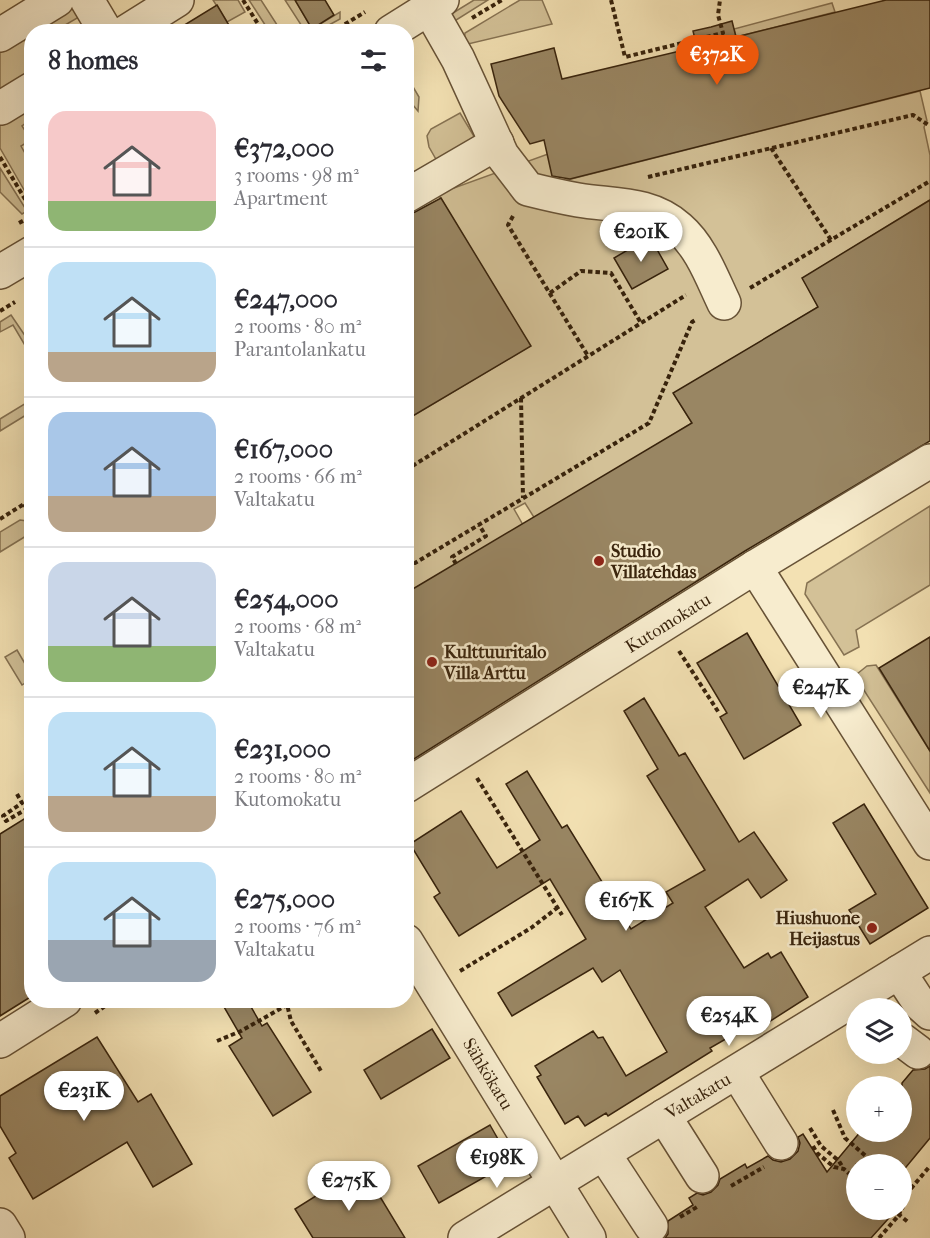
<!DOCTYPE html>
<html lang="en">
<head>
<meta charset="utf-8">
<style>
  :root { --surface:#fff; --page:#f7f7f7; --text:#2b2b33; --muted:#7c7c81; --line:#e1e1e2; --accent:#ea580c }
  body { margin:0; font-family:"IM FELL French Canon",serif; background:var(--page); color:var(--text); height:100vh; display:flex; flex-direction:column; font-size:22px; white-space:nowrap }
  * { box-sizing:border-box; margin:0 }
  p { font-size:20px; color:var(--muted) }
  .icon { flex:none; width:33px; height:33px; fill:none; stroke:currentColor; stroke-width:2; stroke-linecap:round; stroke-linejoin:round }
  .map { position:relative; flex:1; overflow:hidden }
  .sheet { position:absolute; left:24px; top:24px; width:390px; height:984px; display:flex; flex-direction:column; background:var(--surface); border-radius:24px; box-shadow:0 6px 24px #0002 }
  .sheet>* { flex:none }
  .fabs { position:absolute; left:846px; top:998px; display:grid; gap:12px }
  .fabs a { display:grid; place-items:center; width:66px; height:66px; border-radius:50%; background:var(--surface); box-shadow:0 6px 24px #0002; font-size:30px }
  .price { position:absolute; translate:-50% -51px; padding:0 14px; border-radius:21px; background:#fff; color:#222; font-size:20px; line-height:39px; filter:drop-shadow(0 2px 3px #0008) }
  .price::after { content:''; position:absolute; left:50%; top:36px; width:18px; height:14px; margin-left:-9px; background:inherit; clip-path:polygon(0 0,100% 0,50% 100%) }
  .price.selected { background:var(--accent); color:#fff }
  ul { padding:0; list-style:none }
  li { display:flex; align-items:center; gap:18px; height:150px; padding:0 24px }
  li+li { border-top:2px solid var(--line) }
  li span { display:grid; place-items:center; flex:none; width:168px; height:120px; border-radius:18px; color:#555 }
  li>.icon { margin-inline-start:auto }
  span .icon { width:72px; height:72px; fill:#fffc; stroke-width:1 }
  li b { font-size:26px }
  h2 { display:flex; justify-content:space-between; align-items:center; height:72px; padding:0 24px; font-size:26px }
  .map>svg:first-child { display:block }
  .green { fill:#d3c197; stroke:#867252; stroke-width:1.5 }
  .building { fill:#998663; stroke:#38230c; stroke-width:1.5 }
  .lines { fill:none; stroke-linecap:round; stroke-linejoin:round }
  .minor-casing { stroke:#675236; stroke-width:36 }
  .path { stroke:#38230c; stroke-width:4; stroke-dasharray:4.5 3; stroke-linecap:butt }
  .minor { stroke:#f7ecce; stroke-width:33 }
  .poi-dot { fill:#8f2418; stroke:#f7ecce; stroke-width:2 }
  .labels { text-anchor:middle; stroke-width:5; stroke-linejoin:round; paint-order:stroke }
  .poi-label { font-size:18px; font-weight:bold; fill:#38230c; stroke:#f7ecce; text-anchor:start }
  .street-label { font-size:18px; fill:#38230c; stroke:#f7ecce }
</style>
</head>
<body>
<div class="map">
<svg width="930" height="1238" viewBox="0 0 930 1238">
  <rect width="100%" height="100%" fill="#f3e1b3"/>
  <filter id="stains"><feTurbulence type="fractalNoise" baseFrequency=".00333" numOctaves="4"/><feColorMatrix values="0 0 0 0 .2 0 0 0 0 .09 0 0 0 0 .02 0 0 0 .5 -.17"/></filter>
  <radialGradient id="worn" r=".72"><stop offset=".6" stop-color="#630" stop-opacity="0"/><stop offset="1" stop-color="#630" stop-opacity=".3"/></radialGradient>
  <!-- green -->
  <g class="green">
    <polygon points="71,0 79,17 55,31 32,32 31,85 0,103 0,43"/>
    <polygon points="213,0 238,0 245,12 227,22"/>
    <polygon points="249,0 261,0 281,31 269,31"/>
    <polygon points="285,0 295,0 312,29 340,12 340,19 318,31 305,31"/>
    <polygon points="474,0 488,0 453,22 448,16"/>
    <polygon points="520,0 542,0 552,24 468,44 464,41 465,33"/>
    <polygon points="832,3 835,12 736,37 734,29"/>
    <polygon points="406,75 419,97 418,111 407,98"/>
    <polygon points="920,91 927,121 924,127 930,155 930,200 803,278 818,307 674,394 692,423 535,519 525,503 514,509 523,525 407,593 406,420 530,346 438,194 446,188 454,188 548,154 555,183"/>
    <polygon points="28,110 31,119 22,126 31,140 21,146 31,164 31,173 29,175 31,178 31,202 0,148 0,119"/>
    <polygon points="460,113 475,138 437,161 429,147 427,136 431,129"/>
    <polygon points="0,168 27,211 22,214 0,192"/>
    <polygon points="11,315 30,343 26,347 13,325 0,332 0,322"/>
    <polygon points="31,400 31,412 0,431 0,419"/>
    <polygon points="930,506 930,585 856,630 859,647 844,655 805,594 807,583"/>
    <polygon points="20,520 27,521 31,527 31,533 0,552 0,532"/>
    <polygon points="17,650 31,674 31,679 22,685 5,657"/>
    <polygon points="876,665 930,751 930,793 858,681 857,674 867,666"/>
  </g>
  <!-- building -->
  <g class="building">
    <polygon points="295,0 325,0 334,15 312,29"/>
    <polygon points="886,0 930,0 930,88 570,179 552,176 544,140 530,144 499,96 491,64 554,48 562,79 697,47 693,31 711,27 732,21 736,37"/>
    <polygon points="217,5 233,32 173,32"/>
    <polygon points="441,198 531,346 406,420 406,215 415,212"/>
    <polygon points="930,200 930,441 745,551 406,764 406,593 692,423 673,393 818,307 802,278"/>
    <polygon points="650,237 668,269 632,289 614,258"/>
    <polygon points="747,633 801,725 744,759 720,717 727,713 697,663"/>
    <polygon points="930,637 930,751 879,668"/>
    <polygon points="644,698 679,756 685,753 739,842 754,832 787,880 761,898 748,879 705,907 744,968 768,953 771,958 781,952 808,997 761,1027 757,1021 710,1048 712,1051 608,1116 606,1113 585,1126 578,1116 565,1124 537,1077 541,1075 535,1066 593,1031 598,1038 603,1037 626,1076 667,1052 620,970 602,982 593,968 512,1016 498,993 586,939 550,879 459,936 434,897 440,893 410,844 461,811 497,868 540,840 506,784 527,771 562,828 567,825 631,929 673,903 666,892 705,870 647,776 658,769 624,711"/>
    <polygon points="864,804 928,908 870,944 849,910 876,894 833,823"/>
    <polygon points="32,814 32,996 0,1016 0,834"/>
    <polygon points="220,1000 247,1000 262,1026 267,1023 311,1092 273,1116 229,1046 242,1038"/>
    <polygon points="432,1029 450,1058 381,1099 364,1070"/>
    <polygon points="97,1037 138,1102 151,1094 192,1164 153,1187 127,1142 33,1199 9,1158 16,1153 0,1126 0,1096"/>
    <polygon points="930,1066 930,1138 902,1172 902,1164 856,1164 856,1209 897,1209 871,1238 665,1238 668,1234 668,1221 693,1205 689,1198 697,1193 703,1195 711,1192 718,1185 720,1179 745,1164 747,1168 768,1156 773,1160 781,1162 790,1159 798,1151 800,1143 798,1137 803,1134 827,1172 861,1131 902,1131 902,1083 913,1070 925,1069"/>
    <polygon points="490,1125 511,1162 439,1203 418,1166"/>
    <polygon points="362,1167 405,1238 313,1238 295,1209"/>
  </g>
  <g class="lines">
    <defs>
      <g id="minor">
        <polyline points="87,0 106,32"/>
        <path d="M429,8L458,59L502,155L528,189C544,193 561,197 578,200C614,206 650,202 679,228C701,247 712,278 724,303"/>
        <polyline points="126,32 177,0"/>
        <polyline points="391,32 442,0"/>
        <polyline points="0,35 57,0"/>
        <polyline points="1,108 32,89"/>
        <polyline points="406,196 497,143"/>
        <polyline points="0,272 32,253"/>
        <polyline points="755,567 930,843"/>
        <polyline points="406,786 755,567 930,461"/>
        <polyline points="406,941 589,1238"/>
        <polyline points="899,972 920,1004 930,1013"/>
        <polyline points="902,1040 918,1052"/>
        <polyline points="0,1041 65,1000"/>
        <polyline points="737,1072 781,1143"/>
        <polyline points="664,1116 702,1176"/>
        <polyline points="604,1154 651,1226"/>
        <polyline points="0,1225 8,1238"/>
        <polyline points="465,1238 930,953"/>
      </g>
    </defs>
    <!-- minor casing -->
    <use href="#minor" class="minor-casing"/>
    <!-- path -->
    <g class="path">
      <polyline points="243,0 263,32"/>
      <polyline points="611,0 625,57 723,33 718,15 720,0"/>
      <polyline points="472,18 502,0"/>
      <polyline points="332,32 365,12"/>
      <polyline points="771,148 831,240"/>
      <polyline points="0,157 32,211"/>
      <polyline points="648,177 913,115 930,126"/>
      <polyline points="513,216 508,225 588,356"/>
      <polyline points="19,223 32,216"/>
      <polyline points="750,288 930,181"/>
      <polyline points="550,293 581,271 611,273 641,323"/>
      <polyline points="0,311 15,302"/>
      <polyline points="521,398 523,498"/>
      <polyline points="406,470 686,295"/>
      <polyline points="24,504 32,517"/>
      <polyline points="0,519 32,499"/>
      <polyline points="406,549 415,563 649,423 692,322 697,319"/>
      <polyline points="456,564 452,557 486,536 479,525"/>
      <polyline points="679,651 719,713"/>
      <polyline points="477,778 562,915"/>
      <polyline points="26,789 32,798"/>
      <polyline points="17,794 22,803 3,816 6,821 32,806"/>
      <polyline points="460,971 531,928 557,908"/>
      <polyline points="286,1000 291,1021 321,1071"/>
      <polyline points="95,1013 114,1000"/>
      <polyline points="217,1041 241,1031 287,1005"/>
      <polyline points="833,1110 845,1138 875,1164"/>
      <polyline points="810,1128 821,1146 839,1161 843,1168"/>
      <polyline points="813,1146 817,1153 834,1167 844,1169 856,1180"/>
      <polyline points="731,1186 764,1167"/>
      <polyline points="902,1187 908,1192"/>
      <polyline points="892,1209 908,1222"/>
      <polyline points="902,1209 908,1192 930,1166"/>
      <polyline points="680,1217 697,1207"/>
      <polyline points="879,1238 899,1215 901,1209"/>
    </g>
    <!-- minor -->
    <use href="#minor" class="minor"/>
  </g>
  <!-- markers -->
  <g class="poi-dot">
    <circle cx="599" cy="561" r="6"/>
    <circle cx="432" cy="662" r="6"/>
    <circle cx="872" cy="928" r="6"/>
  </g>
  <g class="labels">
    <!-- poi labels -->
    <g class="poi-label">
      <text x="611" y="557">Studio<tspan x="611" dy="21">Villatehdas</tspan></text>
      <text x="444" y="658">Kulttuuritalo<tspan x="444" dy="21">Villa Arttu</tspan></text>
      <text x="860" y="924" text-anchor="end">Hiushuone<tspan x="860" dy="21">Heijastus</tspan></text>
    </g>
    <!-- street labels -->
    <g class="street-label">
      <text transform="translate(668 623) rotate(-32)" y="6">Kutomokatu</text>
      <text transform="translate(488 1074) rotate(59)" y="6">Sähkökatu</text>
      <text transform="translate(698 1096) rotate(-31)" y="6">Valtakatu</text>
    </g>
  </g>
  <rect width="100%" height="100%" filter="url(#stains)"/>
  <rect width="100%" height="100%" fill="url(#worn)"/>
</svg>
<div class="fabs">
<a><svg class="icon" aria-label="layers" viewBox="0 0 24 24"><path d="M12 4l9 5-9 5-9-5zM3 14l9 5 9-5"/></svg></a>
<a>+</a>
<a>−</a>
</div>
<b class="price selected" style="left:717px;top:86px">€372K</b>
<b class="price" style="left:641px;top:263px">€201K</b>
<b class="price" style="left:821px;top:719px">€247K</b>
<b class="price" style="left:626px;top:932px">€167K</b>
<b class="price" style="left:729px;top:1047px">€254K</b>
<b class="price" style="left:84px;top:1122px">€231K</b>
<b class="price" style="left:497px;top:1189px">€198K</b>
<b class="price" style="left:349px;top:1212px">€275K</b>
<section class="sheet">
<h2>8 homes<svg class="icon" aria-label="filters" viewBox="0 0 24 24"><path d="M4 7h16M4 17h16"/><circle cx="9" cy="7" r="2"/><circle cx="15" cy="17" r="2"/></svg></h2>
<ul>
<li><span style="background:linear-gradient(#f6c9c9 75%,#8fb573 0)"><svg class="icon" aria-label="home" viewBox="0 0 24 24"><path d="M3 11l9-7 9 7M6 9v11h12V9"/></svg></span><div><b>€372,000</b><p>3 rooms · 98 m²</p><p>Apartment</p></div></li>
<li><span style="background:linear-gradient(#bfe0f5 75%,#b9a48a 0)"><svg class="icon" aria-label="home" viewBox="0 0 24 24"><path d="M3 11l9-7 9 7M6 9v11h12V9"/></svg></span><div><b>€247,000</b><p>2 rooms · 80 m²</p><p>Parantolankatu</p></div></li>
<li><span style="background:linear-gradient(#a9c7e8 70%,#b9a48a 0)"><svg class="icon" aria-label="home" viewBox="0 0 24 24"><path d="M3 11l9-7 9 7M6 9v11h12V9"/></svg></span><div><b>€167,000</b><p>2 rooms · 66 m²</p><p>Valtakatu</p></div></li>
<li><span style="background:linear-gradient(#c9d6e8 70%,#8fb573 0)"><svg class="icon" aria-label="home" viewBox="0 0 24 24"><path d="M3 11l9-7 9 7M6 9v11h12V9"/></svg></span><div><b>€254,000</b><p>2 rooms · 68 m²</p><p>Valtakatu</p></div></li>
<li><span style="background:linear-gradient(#bfe0f5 70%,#b9a48a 0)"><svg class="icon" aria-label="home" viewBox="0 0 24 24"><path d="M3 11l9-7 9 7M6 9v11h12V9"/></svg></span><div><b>€231,000</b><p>2 rooms · 80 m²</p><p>Kutomokatu</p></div></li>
<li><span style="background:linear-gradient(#bfe0f5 65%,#9aa5b1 0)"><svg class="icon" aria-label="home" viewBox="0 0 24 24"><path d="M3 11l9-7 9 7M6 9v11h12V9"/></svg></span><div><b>€275,000</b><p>2 rooms · 76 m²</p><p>Valtakatu</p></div></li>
</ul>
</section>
</div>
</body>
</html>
